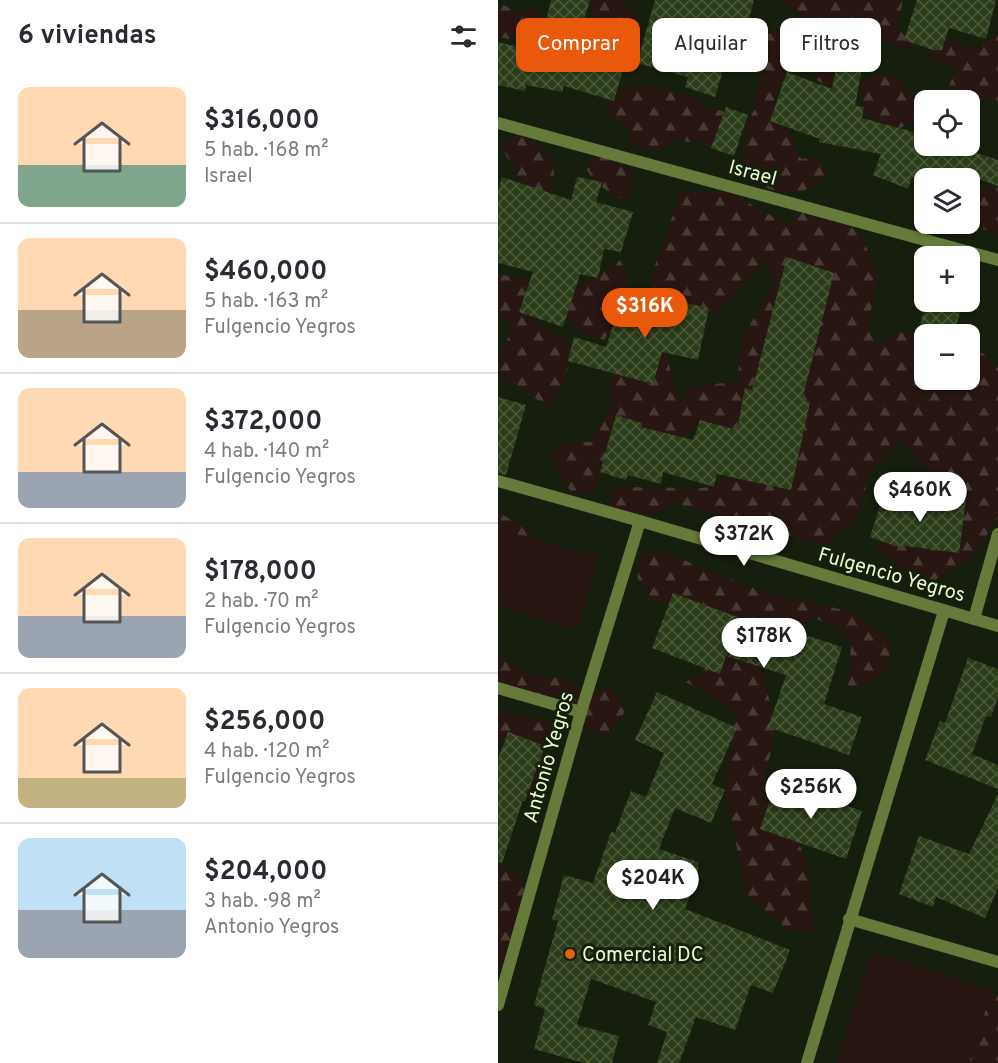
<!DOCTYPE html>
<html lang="es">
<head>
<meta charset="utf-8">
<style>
  :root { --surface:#fff; --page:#f2f2f3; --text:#2b2b33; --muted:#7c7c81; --line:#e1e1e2; --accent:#ea580c }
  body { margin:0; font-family:Overpass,sans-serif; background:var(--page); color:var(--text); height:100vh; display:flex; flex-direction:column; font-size:22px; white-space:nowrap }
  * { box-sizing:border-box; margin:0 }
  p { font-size:20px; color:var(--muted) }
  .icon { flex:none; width:33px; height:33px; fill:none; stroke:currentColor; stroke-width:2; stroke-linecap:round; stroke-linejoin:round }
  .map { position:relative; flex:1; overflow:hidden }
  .panel { display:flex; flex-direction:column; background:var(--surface); width:498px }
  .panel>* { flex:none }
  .banner { position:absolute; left:18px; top:18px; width:392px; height:54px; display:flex; gap:12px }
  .fabs { position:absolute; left:416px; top:90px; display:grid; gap:12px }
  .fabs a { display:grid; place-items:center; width:66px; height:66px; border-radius:12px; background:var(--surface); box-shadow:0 2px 4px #0004; font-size:30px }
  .price { position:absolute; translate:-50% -51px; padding:0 14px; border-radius:21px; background:#fff; color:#222; font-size:20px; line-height:39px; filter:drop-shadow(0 2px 3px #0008) }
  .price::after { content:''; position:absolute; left:50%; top:36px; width:18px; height:14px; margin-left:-9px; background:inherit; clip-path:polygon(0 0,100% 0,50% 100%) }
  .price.current { background:var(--accent); color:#fff }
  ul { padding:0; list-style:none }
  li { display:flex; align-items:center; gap:18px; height:150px; padding:0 18px }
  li+li { border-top:2px solid var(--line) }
  li span { display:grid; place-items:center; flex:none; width:168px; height:120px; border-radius:12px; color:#555 }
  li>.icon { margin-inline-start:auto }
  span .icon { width:72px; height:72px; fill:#fffc; stroke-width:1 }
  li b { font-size:26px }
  h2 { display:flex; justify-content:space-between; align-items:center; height:72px; padding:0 18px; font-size:26px }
  .tag { padding:0 21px; border-radius:12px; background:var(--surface); box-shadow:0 2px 4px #0004; font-size:21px; line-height:54px }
  .tag.current { background:var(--accent); color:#fff }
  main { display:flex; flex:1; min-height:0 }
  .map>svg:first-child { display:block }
  .forest { fill:url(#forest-firs) }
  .green { fill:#271611 }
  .building { fill:url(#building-cross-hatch) }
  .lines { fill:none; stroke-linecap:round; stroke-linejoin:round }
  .minor { stroke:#667a3b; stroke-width:12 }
  .tertiary { stroke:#667a3b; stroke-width:12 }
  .poi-dot { fill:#e8610d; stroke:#161e0d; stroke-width:2 }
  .labels { text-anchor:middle; stroke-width:6; stroke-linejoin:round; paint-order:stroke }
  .street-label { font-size:20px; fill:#e9fccc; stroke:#161e0d }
  .poi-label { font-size:20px; fill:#e9fccc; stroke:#161e0d; text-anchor:start }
</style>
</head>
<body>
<main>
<section class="panel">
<h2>6 viviendas<svg class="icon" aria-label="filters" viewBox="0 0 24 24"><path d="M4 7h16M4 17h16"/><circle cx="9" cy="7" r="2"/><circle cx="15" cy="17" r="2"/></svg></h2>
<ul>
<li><span style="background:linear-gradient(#ffd9b3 65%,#7fa58c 0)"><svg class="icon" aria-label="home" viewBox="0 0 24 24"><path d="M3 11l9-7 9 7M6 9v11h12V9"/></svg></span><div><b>$316,000</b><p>5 hab. · 168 m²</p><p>Israel</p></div></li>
<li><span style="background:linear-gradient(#ffd9b3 60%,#b9a48a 0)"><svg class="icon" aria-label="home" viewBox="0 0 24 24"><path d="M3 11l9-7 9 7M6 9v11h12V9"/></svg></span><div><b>$460,000</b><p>5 hab. · 163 m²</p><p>Fulgencio Yegros</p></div></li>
<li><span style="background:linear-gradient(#ffd9b3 70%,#9aa5b1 0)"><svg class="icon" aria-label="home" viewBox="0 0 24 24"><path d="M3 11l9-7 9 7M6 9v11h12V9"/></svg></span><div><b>$372,000</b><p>4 hab. · 140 m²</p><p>Fulgencio Yegros</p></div></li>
<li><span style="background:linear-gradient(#ffd9b3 65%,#9aa5b1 0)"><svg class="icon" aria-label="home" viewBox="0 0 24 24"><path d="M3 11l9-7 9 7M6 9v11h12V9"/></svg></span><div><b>$178,000</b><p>2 hab. · 70 m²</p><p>Fulgencio Yegros</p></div></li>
<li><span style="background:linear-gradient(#ffd9b3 75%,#c2b280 0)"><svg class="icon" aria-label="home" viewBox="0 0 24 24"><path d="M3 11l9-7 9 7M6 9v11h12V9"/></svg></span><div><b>$256,000</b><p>4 hab. · 120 m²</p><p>Fulgencio Yegros</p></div></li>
<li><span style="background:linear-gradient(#bfe0f5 60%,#9aa5b1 0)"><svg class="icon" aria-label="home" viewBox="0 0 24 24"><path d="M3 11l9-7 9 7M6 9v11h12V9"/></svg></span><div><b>$204,000</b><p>3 hab. · 98 m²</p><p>Antonio Yegros</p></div></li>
</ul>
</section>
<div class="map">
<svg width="500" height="1063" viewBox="0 0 500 1063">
  <defs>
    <pattern id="forest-firs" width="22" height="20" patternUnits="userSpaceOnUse" patternTransform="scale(1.5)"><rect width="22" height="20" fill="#271611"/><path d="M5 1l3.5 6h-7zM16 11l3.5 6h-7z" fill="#463932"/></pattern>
    <pattern id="building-cross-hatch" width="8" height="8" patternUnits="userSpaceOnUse" patternTransform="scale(1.5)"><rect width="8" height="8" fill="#2c3d1a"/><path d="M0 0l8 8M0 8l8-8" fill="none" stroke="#4b5a3a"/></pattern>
  </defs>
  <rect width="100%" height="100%" fill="#161e0d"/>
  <!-- forest -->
  <g class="forest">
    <polygon points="94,0 123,0 140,16 142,29 122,38 111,36 96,24 92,11"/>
    <path d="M285,0H405L399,27L411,37L415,48L394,44L382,39L370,47C352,40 334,39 316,33L312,18L292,9Z"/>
    <polygon points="5,5 22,13 32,8 44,15 46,23 39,44 18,36 9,39 0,36 0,8"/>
    <path d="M285,27L299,29L317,39L341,48L347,63L342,76L330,87L319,80L310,62H302C291,74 272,95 278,112C281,121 287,125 291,133C296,140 298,151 303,159L319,157L330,171C308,205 269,193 241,173C243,167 246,161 247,154C250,133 243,130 257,109L256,94L263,80L249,57C259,41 267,34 285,27Z"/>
    <polygon points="500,34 500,102 483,100 472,111 471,100 457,100 450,91 458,67 450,67 431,59 433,42 448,36 469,48 483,51 484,43"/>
    <path d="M381,74L399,75C406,88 412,95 426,101V117L400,129C366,118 367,117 362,83Z"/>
    <path d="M143,83L196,98L209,108L229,112L223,147L216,151L199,140L192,142L172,138L169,149C160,149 141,150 134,143C130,139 130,129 127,124L113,117L110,103L126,89Z"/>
    <path d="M17,135C46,142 66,164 51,194C32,191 17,183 15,163L9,157L4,144Z"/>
    <polygon points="106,156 123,162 133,170 134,184 131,196 120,199 94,179 89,170 92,159"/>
    <polygon points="491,184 500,188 500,233 489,231 471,221 471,202 479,198"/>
    <path d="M183,192H230L291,225L304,207H326L363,234L381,277L370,322L377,345C396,334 406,327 429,334H426V380H471V349L486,354L500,368V517L474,558L435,581L412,577L378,548L387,505L457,527L455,481L434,472L402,441L372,473L359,518L326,546L178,503L158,514L113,511L114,487L206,488L227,480L244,464L245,438L199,423L186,442L119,425L95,493L73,492L50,455L70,442H93L114,404L113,380L133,317L170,333L169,358L182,403L194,386L239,382L244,338L278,281L266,262L220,312L174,315L154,298L153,276Z"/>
    <path d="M122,260C142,299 129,308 106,340L84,333L51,299L28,303L38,323L76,346L64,389L51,407L0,374V356L15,329L0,312V274L79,288Z"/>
    <polygon points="0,512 33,532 32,544 0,553"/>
    <polygon points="145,553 168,553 265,592 355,612 393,642 390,668 373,683 350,688 353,644 338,627 316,618 272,638 263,667 279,731 267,774 309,861 316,931 292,931 249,896 227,790 238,711 188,682 207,669 229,627 153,599 139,577"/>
    <polygon points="0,655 32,675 63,678 90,691 113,687 129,709 108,738 87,726 57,694 46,699 0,696"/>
    <polygon points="0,712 55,722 47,746 51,798 0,804 35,751 16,734 0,740"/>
    <polygon points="0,865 28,881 10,959 0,965"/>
    <polygon points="500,994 500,1063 455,1063 480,1004"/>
  </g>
  <!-- green -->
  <g class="green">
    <polygon points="0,529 100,557 80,630 0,607"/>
    <polygon points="374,951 494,990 471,1063 338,1063"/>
  </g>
  <!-- building -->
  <g class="building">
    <polygon points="53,0 92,0 82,34 131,49 116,101 66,86 64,92 28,85 27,91 0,85 0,42 41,52"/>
    <polygon points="157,0 256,0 248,30 238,27 217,97 187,87 190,77 139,63"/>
    <polygon points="419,0 498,0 488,39 451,28 444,50 435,50 406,40"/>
    <polygon points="340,58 365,63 357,106 366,107 364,118 426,135 426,146 456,146 500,160 500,186 477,178 414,178 410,189 375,175 383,154 321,142 322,139 272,121 289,72 334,89"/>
    <polygon points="228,107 250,115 236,156 213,148"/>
    <polygon points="4,177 73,200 79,177 104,182 98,202 135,212 123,252 106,249 100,278 82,274 65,327 21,312 35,272 0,263 0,190"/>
    <polygon points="289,257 336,273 304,400 312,402 293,490 219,474 216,487 165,472 163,484 130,475 128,480 102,472 118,415 144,423 143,427 195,440 202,420 239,430 247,388 254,390"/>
    <polygon points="124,297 171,312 174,300 211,308 200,360 164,352 155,384 70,361 76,337 108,347"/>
    <polygon points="428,302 465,302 456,334 420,334"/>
    <polygon points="0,397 28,405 8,475 0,473"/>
    <polygon points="387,490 432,506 434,495 468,500 461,553 401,545 400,547 372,537"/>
    <polygon points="175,593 242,618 239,627 303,648 307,635 344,647 326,704 364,717 351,755 270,727 288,675 228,656 222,674 154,648"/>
    <polygon points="470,658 500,669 500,698 493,717 488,716 474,754 500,765 500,789 427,760 442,721 447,723"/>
    <polygon points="159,692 239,728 214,784 227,790 213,823 177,808 161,849 200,862 200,871 187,909 292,950 275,993 253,985 237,1030 198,1017 181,1063 159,1063 169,1032 150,1025 158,1002 93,979 79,1025 121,1036 114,1063 86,1063 36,1049 47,1009 36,1005 60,921 54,919 66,875 95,883 113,832 117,833 133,791 148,797 166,753 137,740"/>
    <polygon points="10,732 47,746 27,801 25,800 4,863 0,862 0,759"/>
    <polygon points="278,782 364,811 348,859 262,829"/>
    <polygon points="500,794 500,888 487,918 438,897 435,907 401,894 421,836 471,854"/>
  </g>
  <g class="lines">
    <!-- minor -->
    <g class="minor">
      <polyline points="0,123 500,260"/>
      <polyline points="476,619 500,534"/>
      <polyline points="0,688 83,712"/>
      <polyline points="351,919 500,962"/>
      <polyline points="0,1005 83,712 142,521"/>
      <polyline points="309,1063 446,611"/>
    </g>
    <!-- tertiary -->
    <polyline class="tertiary" points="0,481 142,521 500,626"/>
  </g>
  <!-- markers -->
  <circle class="poi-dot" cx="72" cy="954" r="6"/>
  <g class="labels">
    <!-- street labels -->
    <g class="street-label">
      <text transform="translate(255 172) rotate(15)" y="7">Israel</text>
      <text transform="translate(394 574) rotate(16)" y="7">Fulgencio Yegros</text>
      <text transform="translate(50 757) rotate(-74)" y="7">Antonio Yegros</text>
    </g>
    <!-- poi labels -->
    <g class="poi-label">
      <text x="84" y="961">Comercial DC</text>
    </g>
  </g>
</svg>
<div class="fabs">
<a><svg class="icon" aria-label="locate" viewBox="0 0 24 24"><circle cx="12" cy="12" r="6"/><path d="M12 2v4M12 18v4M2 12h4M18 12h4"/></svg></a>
<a><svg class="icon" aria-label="layers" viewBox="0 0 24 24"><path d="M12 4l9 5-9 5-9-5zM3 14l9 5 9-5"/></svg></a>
<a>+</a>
<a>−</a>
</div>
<b class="price current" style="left:147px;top:339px">$316K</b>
<b class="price" style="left:422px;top:523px">$460K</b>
<b class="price" style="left:246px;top:567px">$372K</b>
<b class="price" style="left:266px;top:669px">$178K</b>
<b class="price" style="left:313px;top:820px">$256K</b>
<b class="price" style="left:155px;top:911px">$204K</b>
<div class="banner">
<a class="tag current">Comprar</a>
<a class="tag">Alquilar</a>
<a class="tag">Filtros</a>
</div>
</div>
</main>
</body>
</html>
